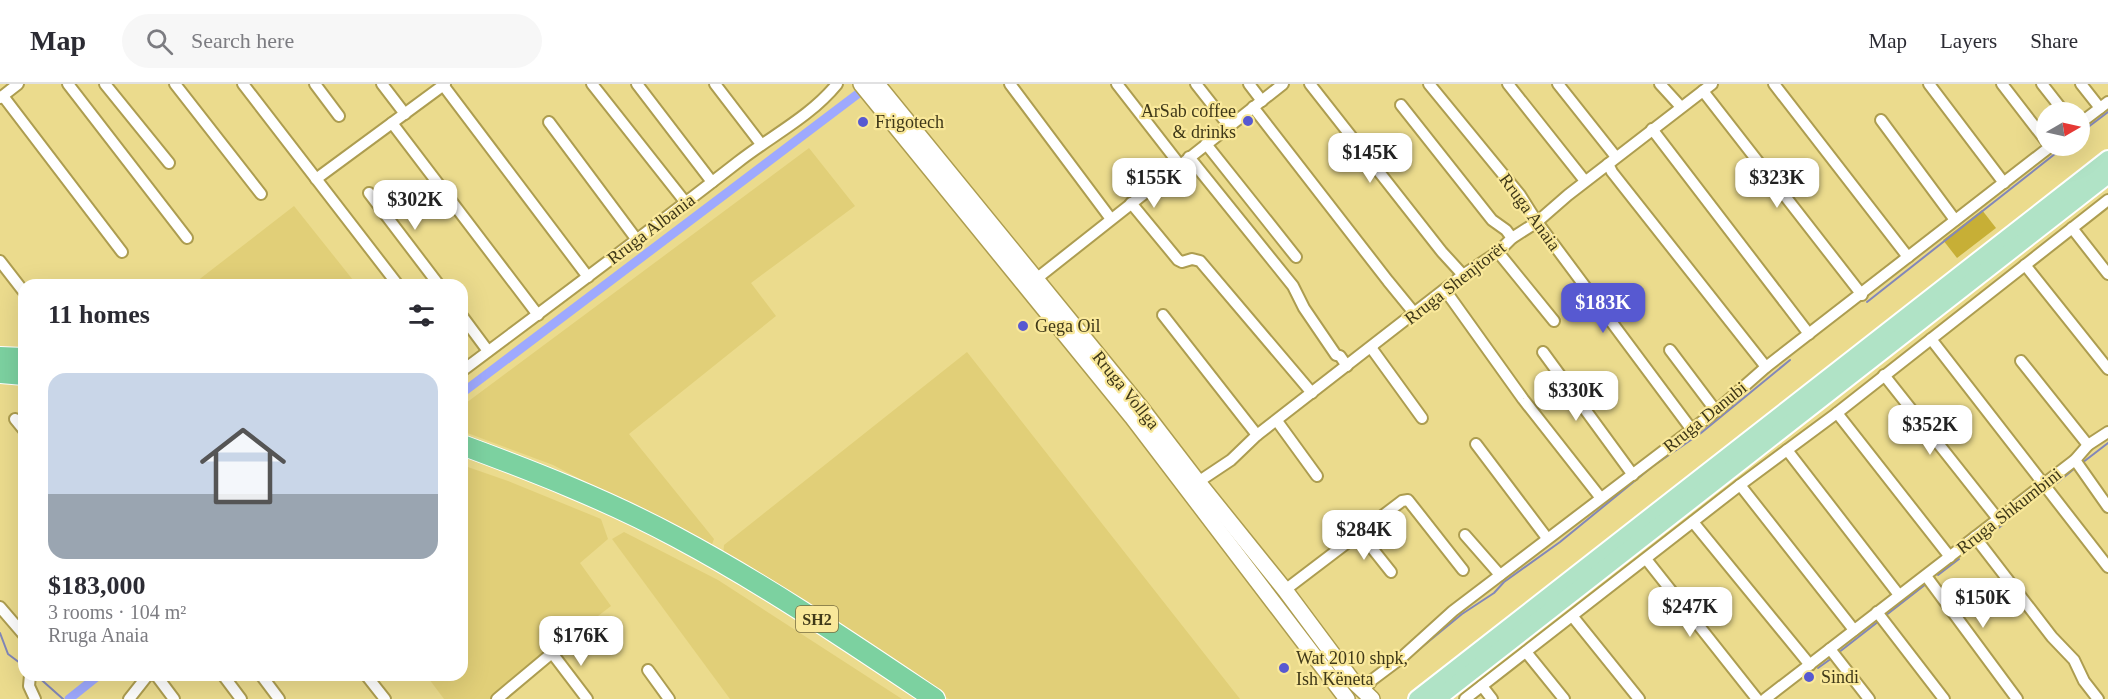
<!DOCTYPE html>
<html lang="en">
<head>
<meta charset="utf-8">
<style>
  :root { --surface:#fff; --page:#f7f7f7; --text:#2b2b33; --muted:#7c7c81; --line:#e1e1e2; --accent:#5759d1 }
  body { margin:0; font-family:Georgia,serif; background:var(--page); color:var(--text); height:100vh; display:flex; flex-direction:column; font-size:22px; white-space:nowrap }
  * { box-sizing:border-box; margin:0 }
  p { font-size:20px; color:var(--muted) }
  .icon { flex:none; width:33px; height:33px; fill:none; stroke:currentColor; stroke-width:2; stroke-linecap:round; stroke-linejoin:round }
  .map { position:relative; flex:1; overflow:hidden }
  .details { position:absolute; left:18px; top:195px; width:450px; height:402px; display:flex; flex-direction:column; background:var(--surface); border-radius:18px; box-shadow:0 6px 24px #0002 }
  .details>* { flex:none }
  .needle { width:39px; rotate:81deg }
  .fabs { position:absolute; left:2036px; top:18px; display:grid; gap:12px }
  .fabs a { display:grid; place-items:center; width:54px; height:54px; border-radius:50%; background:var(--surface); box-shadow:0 6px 24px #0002; font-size:30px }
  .price { position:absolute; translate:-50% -51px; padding:0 14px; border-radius:12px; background:#fff; color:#222; font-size:20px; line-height:39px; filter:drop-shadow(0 2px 3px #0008) }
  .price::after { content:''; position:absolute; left:50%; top:36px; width:18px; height:14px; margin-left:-9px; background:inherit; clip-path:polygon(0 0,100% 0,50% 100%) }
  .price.selected { background:var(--accent); color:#fff }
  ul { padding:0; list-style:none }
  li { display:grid; align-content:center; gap:12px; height:318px; padding:0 30px }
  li+li { border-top:2px solid var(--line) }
  li span { display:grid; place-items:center; height:186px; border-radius:18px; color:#555 }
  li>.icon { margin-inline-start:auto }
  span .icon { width:108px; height:108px; fill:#fffc; stroke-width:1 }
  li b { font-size:26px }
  h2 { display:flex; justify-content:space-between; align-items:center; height:72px; padding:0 30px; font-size:26px }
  header { display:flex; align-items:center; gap:36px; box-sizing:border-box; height:84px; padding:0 30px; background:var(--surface); border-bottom:2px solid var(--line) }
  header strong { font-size:28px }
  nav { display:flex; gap:33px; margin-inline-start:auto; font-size:21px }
  .search { width:420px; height:54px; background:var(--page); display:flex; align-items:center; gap:15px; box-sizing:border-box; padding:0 21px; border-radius:33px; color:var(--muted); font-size:22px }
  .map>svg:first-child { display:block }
  .built { fill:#e1cf78 }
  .green { fill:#c7af36 }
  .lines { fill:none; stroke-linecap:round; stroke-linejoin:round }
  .stream { stroke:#8287b9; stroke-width:2 }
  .canal { stroke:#9ea9fe; stroke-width:9 }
  .street-casing { stroke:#ad9d50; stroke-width:14 }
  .secondary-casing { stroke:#ad9d50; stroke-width:18 }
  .primary-casing { stroke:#fff; stroke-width:20 }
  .highway-casing { stroke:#fff; stroke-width:22 }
  .street { stroke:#fff; stroke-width:10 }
  .secondary { stroke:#fff; stroke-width:15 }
  .primary { stroke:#b0e3c6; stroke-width:16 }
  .highway { stroke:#7cd1a0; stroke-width:20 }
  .poi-dot { fill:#5759d1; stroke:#f9e89a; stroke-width:2 }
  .labels { text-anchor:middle; stroke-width:4.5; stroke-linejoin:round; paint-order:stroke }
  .shield { fill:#f9e89a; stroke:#776d3f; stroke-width:1.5 }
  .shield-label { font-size:16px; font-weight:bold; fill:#3f3818 }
  .poi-label { font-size:18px; fill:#3f3818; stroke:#f9e89a; text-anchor:start }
  .street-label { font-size:18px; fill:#3f3818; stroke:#f9e89a }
</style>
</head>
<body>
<header>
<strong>Map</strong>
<div class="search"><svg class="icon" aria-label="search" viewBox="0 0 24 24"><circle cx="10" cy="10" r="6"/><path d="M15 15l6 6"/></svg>Search here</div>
<nav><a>Map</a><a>Layers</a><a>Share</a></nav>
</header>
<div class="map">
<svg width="2108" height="615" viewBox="0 0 2108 615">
  <rect width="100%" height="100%" fill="#ebdb8d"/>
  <!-- built -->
  <g class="built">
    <polygon points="809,64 855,122 751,199 776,232 629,350 714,455 711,463 553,381 462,347 462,324 466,319"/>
    <polygon points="294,122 357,201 192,201"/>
    <polygon points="967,268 1240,615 949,615 816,528 723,471 724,461"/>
    <polygon points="462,381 508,397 601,435 608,455 580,479 611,522 490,615 444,615 426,591 462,591"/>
    <polygon points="624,448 718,496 902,615 730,615 612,455"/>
  </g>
  <!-- green -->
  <polygon class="green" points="1982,126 1996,144 1957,174 1943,156"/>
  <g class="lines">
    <!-- stream -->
    <g class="stream">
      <polyline points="2079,50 2108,28"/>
      <polyline points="1867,218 2065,62"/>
      <polyline points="2082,379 2108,359"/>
      <polyline points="2057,399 2075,384"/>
      <polyline points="1996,446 2011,434"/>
      <polyline points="1983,456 1990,450"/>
      <polyline points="1964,471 1975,462"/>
      <polyline points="1938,491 1959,475"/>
      <polyline points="1885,532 1926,500"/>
      <polyline points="0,549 8,570 24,582"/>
      <polyline points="1417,567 1462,530 1494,509 1504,498 1560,458 1653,382 1701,349 1790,276"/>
      <polyline points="1838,569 1879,537"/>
      <polyline points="1818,584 1832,574"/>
      <polyline points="36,591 63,615"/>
    </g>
    <!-- canal -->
    <g class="canal">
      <polyline points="462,309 867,3"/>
      <polyline points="69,615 99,591"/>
    </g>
    <defs>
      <g id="street">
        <polyline points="68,0 187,154"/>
        <polyline points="105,0 169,79"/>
        <polyline points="175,0 261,110"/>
        <polyline points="243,0 398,201"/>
        <polyline points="315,0 339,32"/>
        <polyline points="382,0 405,30"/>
        <polyline points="592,0 686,119"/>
        <polyline points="637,0 712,98"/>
        <polyline points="715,0 761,60"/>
        <polyline points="1010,0 1111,135"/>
        <polyline points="1117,0 1180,81"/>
        <polyline points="1196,0 1229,42"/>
        <polyline points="1249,0 1262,17"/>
        <polyline points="1310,0 1442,168 1463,191"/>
        <polyline points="1429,0 1520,111 1537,138 1692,346"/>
        <polyline points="1508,0 1585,97"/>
        <polyline points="1558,0 1616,73"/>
        <polyline points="1660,0 1681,23"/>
        <polyline points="1774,0 1908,173"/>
        <polyline points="1929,0 2004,99"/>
        <polyline points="2002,0 2046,57"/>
        <polyline points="2042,0 2064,28"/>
        <polyline points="2081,0 2100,24"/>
        <polyline points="443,1 588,193"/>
        <polyline points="1703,7 1862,211"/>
        <polyline points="3,12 122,168"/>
        <polyline points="0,14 18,0"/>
        <polyline points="1401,21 1492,136 1506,146 1512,154"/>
        <polyline points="1253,23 1388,197 1415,230"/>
        <polyline points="1881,36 1955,136"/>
        <polyline points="549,38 637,156"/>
        <polyline points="392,39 538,231"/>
        <polyline points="2079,40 2108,18"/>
        <polyline points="1652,45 1809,250"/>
        <polyline points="1206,60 1296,173"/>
        <polyline points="1189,73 1293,202 1304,224 1336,271 1340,272 1347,282"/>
        <polyline points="1608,80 1612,88 1766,283"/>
        <polyline points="316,95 445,0"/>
        <polyline points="369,109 439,201"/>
        <polyline points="1131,119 1178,176 1182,178 1192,175 1200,177 1312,309"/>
        <polyline points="2072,144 2108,190"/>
        <polyline points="1498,168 1554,237"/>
        <polyline points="0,177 24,208"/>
        <polyline points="2025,181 2108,285"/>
        <polyline points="1031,199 1283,0"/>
        <polyline points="1445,206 1523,315 1600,413"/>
        <polyline points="1163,231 1257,351"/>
        <polyline points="462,232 488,267"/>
        <polyline points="1931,255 2108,483"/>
        <polyline points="1373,262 1372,265 1422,334"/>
        <polyline points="1670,266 1716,327"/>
        <polyline points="1543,268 1633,391"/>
        <polyline points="2021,277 2088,361"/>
        <path d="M462,287C554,218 647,149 738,78C771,52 810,33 837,0"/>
        <polyline points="1884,291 1998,435"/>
        <polyline points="1837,329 1950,473"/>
        <polyline points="15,335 24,346"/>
        <polyline points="1277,337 1317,392"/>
        <polyline points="1476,360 1547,454"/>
        <polyline points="1787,366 1899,511"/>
        <polyline points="2075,376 2108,423"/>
        <polyline points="1198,398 1231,376 1257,351 1463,191 1498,168 1512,154 1537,138 1568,111 1712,0"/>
        <polyline points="1740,401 1854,546"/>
        <polyline points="1693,438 1810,581"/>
        <polyline points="1360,449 1391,488"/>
        <polyline points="1465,451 1500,491"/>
        <polyline points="1975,453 2052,553 2074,576 2084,597 2098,615"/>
        <polyline points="1646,475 1757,615"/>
        <polyline points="1926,492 2017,615"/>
        <polyline points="1285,506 1402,417 1408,416 1463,486"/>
        <polyline points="0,523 24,551"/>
        <polyline points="1877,528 1944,615"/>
        <polyline points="1573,533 1639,615"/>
        <polyline points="1830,565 1869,615"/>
        <polyline points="1526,568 1564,615"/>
        <polyline points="648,586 669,615"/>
        <polyline points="30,591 29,602 35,615"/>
        <polyline points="156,591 174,615"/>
        <polyline points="223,591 241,615"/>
        <polyline points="261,591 279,615"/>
        <polyline points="366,591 385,615"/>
        <polyline points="1482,602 1492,615"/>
        <polyline points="1363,608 1372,596 1400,575 1453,527 1716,327 1766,283 2051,62"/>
        <polyline points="129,615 148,591"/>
        <polyline points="497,615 552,569 587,615"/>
        <polyline points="1465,615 1740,401 1837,329 2108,116"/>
        <polyline points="1765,615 2075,376 2088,361 2108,348"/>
      </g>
      <g id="secondary">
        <polyline points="861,0 1132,333 1347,615"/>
        <polyline points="877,0 1142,325 1198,398 1285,506 1352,596 1372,615"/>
      </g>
      <g id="primary">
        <polyline points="1417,615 2108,75"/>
        <polyline points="1437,615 2108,91"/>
      </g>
      <g id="highway">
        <polyline points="0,273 24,274"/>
        <polyline points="0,289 24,291"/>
        <path d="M462,361C535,388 607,416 676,453C766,501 850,558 935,615"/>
      </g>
    </defs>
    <!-- street casing -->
    <use href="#street" class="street-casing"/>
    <!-- secondary casing -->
    <use href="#secondary" class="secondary-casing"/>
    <!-- primary casing -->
    <use href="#primary" class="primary-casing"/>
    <!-- highway casing -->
    <use href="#highway" class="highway-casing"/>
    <!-- street -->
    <use href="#street" class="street"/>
    <!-- secondary -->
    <use href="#secondary" class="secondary"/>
    <!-- primary -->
    <use href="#primary" class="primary"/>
    <!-- highway -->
    <use href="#highway" class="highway"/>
  </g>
  <!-- markers -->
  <g class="poi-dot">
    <circle cx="1248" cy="37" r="6"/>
    <circle cx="863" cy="38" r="6"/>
    <circle cx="1023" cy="242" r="6"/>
    <circle cx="1284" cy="584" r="6"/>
    <circle cx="1809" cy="593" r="6"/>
  </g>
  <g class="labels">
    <!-- shield labels -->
    <rect class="shield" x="796" y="522" width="42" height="26" rx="4.5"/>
    <g class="shield-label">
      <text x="817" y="541">SH2</text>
    </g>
    <!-- poi labels -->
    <g class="poi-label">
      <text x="1236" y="33" text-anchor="end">ArSab coffee<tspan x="1236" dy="21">&amp; drinks</tspan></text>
      <text x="875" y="44">Frigotech</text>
      <text x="1035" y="248">Gega Oil</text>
      <text x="1296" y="580">Wat 2010 shpk,<tspan x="1296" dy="21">Ish Këneta</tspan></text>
      <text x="1821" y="599">Sindi</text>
    </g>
    <!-- street labels -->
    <g class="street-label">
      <text transform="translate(1530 128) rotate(54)" y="6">Rruga Anaia</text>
      <text transform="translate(651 145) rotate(-37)" y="6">Rruga Albania</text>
      <text transform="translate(1455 199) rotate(-38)" y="6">Rruga Shenjtorët</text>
      <text transform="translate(1126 306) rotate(51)" y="6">Rruga Vollga</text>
      <text transform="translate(1705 333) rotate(-39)" y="6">Rruga Danubi</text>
      <text transform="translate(2009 427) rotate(-38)" y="6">Rruga Shkumbini</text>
    </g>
  </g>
</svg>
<div class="fabs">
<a><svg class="needle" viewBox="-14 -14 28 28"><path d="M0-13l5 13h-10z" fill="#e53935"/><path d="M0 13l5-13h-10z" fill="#7c7c81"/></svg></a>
</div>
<b class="price" style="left:1370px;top:100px">$145K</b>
<b class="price" style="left:1154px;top:125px">$155K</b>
<b class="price" style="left:1777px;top:125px">$323K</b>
<b class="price" style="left:415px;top:147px">$302K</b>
<b class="price selected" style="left:1603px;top:250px">$183K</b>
<b class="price" style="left:1576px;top:338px">$330K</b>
<b class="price" style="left:1930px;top:372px">$352K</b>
<b class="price" style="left:1364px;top:477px">$284K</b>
<b class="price" style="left:1983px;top:545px">$150K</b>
<b class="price" style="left:1690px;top:554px">$247K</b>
<b class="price" style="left:581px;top:583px">$176K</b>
<section class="details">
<h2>11 homes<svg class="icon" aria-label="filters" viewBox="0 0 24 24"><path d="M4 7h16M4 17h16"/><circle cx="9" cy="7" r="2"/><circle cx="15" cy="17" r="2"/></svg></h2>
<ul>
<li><span style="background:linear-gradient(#c9d6e8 65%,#9aa5b1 0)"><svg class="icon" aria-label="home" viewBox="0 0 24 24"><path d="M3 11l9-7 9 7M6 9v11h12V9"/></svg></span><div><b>$183,000</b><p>3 rooms · 104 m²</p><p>Rruga Anaia</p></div></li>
</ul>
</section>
</div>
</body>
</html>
